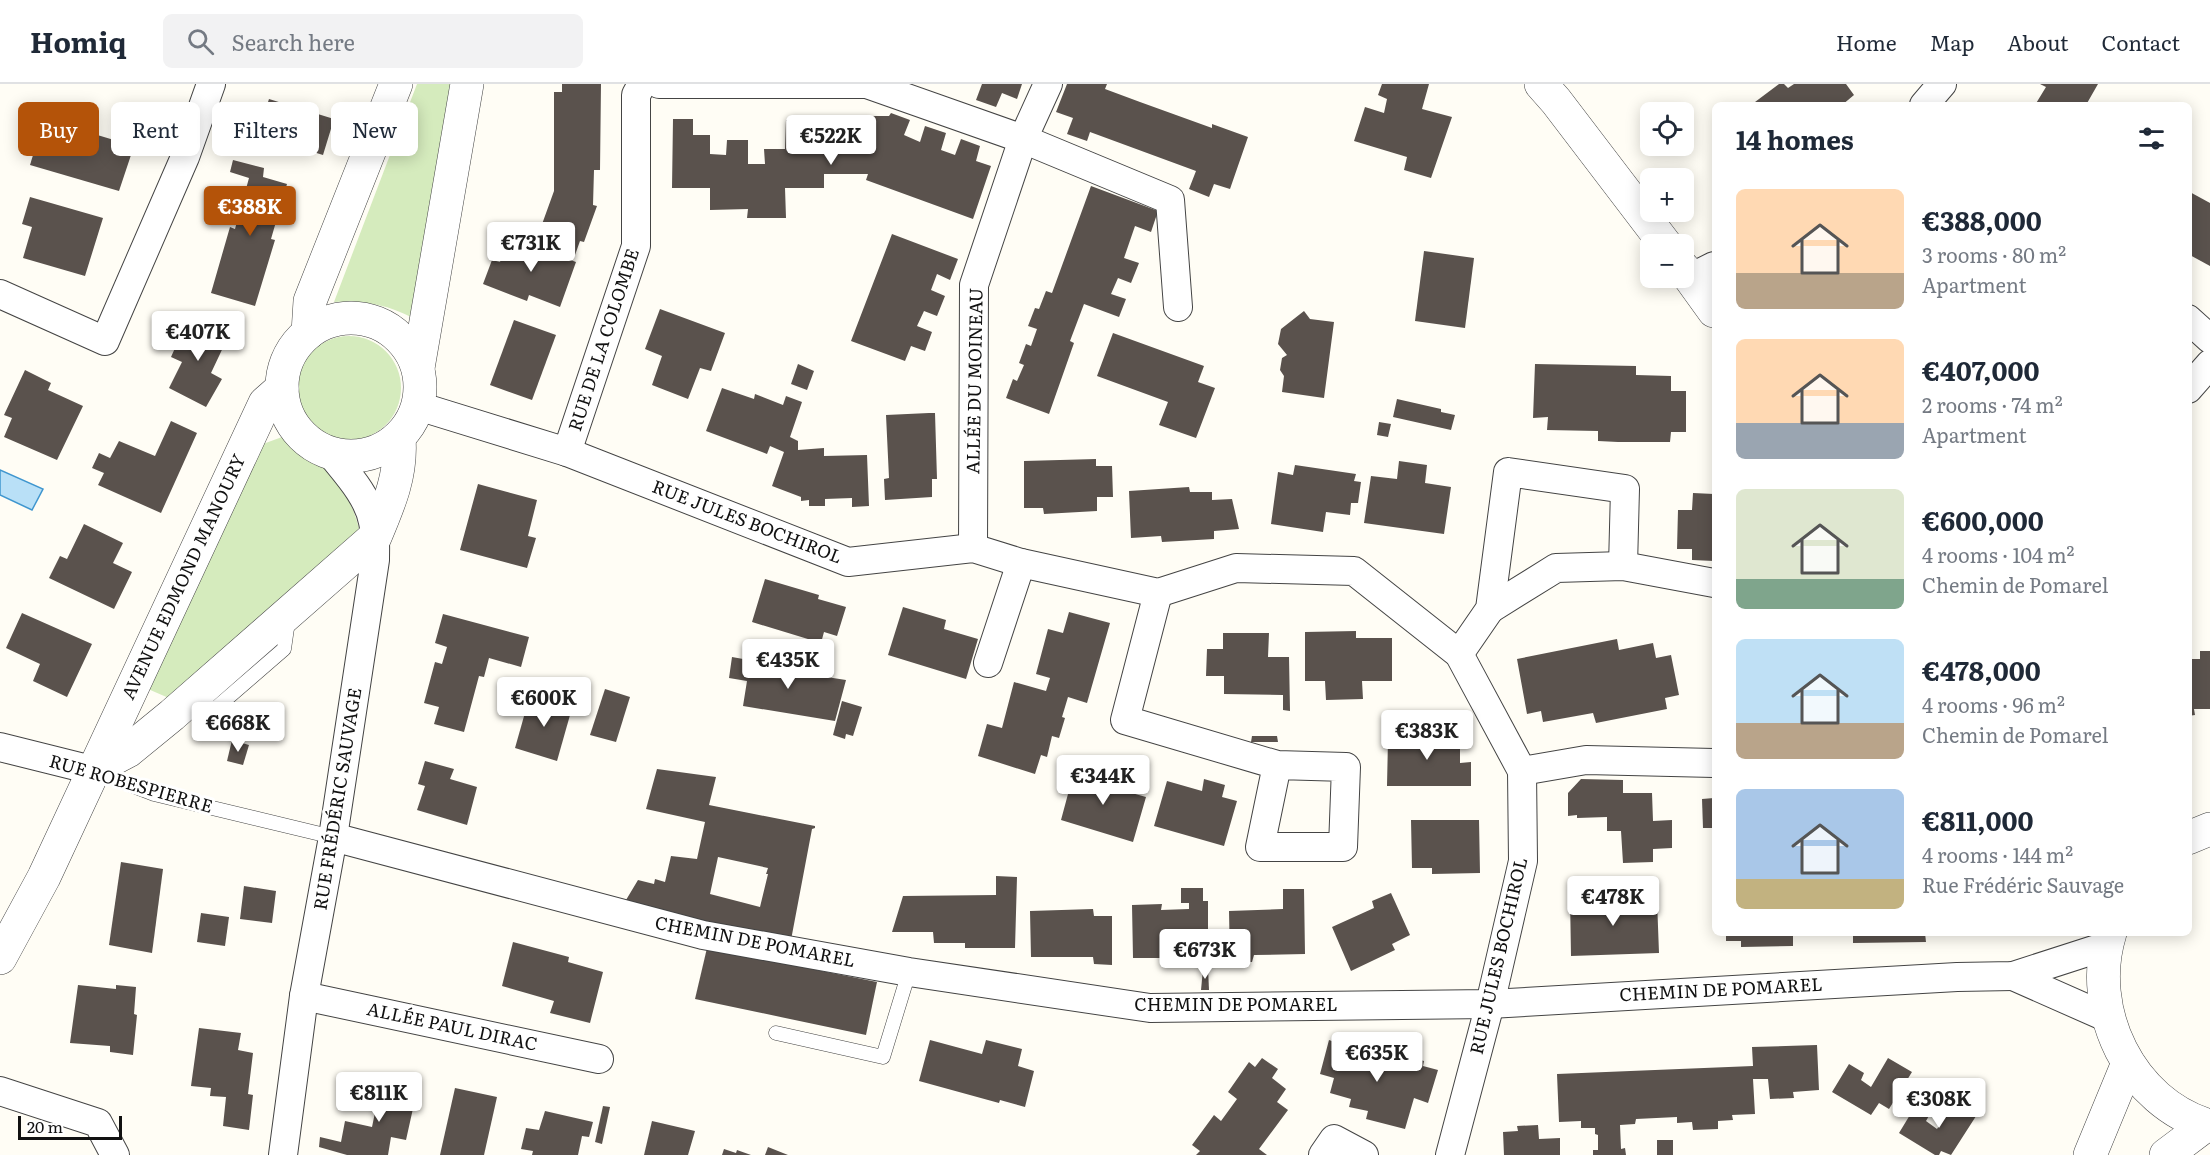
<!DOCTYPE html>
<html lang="en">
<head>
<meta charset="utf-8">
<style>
  :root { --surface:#fff; --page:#f2f2f3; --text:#1f2937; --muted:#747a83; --line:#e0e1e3; --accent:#b45309 }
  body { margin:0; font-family:Literata,serif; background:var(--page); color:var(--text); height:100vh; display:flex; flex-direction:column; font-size:22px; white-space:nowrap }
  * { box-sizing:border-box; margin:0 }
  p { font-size:20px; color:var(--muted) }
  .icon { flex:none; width:33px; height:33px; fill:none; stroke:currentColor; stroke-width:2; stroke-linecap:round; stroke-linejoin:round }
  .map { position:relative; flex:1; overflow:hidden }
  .sheet { position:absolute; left:1712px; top:18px; width:480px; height:834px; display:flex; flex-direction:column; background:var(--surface); border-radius:9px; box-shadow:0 3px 15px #0003 }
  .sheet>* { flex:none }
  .banner { position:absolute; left:18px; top:18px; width:570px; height:54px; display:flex; gap:12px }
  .controls { position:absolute; left:1640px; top:18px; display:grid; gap:12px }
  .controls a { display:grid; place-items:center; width:54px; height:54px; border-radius:9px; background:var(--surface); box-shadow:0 3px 15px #0003; font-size:30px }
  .scale { position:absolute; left:18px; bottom:15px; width:104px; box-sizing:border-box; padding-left:6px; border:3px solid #111; border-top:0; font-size:16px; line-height:21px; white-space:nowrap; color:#111; -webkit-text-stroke:4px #fff; paint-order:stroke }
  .price { position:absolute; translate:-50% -51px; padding:0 14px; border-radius:6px; background:#fff; color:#222; font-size:20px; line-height:39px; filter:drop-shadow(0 2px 3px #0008) }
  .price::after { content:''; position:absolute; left:50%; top:36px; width:18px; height:14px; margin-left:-9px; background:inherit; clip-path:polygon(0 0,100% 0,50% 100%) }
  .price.on { background:var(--accent); color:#fff }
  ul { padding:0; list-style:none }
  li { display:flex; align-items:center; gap:18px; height:150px; padding:0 24px }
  li span { display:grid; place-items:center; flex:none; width:168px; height:120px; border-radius:9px; color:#555 }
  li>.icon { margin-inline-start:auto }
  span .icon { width:72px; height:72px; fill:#fffc; stroke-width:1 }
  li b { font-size:26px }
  h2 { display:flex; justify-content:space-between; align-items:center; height:72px; padding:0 24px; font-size:26px }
  .chip { padding:0 21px; border-radius:9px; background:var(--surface); box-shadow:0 3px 15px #0003; font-size:21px; line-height:54px }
  .chip.on { background:var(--accent); color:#fff }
  header { display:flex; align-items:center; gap:36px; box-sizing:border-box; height:84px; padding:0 30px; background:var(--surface); border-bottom:2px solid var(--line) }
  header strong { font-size:28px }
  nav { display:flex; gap:33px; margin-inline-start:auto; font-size:21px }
  .search { width:420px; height:54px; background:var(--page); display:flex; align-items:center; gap:15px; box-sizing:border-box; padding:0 21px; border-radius:9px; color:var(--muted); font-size:22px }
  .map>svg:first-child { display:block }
  .green { fill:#d5ebbd }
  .water { fill:#b9e0f7; stroke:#3f96cf; stroke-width:1.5 }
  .building { fill:#5a524d; fill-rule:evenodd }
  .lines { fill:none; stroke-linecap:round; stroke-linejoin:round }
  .service-casing { stroke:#444; stroke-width:15 }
  .minor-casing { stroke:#444; stroke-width:30 }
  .tertiary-casing { stroke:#444; stroke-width:34 }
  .service { stroke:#fff; stroke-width:14 }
  .minor { stroke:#fff; stroke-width:28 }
  .tertiary { stroke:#fff; stroke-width:33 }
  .labels { text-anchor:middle; stroke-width:6; stroke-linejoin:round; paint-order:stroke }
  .street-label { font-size:18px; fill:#111; stroke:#fff }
</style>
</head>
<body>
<header>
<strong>Homiq</strong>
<div class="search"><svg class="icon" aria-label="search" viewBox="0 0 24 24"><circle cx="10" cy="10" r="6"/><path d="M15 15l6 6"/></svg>Search here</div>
<nav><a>Home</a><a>Map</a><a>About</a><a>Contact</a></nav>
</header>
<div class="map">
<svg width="2210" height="1071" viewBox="0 0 2210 1071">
  <rect width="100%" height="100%" fill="#fffdf5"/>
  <!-- green -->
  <g class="green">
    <path d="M417,0H454L413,234C386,220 364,217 334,218Z"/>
    <circle cx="349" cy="304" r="52"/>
    <path d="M282,353C322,370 349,404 359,445L171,615L148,605L263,360Z"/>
  </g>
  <!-- water -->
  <polygon class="water" points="0,386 43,405 32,426 0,411"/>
  <!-- building -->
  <g class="building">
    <polygon points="562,0 601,0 600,86 594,86 593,121 597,122 584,158 580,157 575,171 556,164 561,150 541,143 554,107 554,8 562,8"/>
    <polygon points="982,0 1022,0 1017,15 1002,9 996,23 976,16"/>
    <polygon points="1067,0 1107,0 1105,5 1140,18 1212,44 1212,40 1248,53 1230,105 1214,100 1209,113 1189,105 1196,87 1090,48 1087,57 1067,50 1073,34 1056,28"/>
    <polygon points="1382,0 1429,0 1422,25 1452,33 1431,94 1404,86 1407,73 1354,57 1365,23 1384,29 1387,15 1378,11"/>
    <polygon points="1779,0 1784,0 1788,4 1794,0 1846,0 1854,11 1842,21 1751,21"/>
    <polygon points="2040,0 2098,0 2086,21 2035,21 2046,3"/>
    <polygon points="269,15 334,35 323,71 258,51 260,45 248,42 256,18 267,21"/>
    <polygon points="891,29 910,36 904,51 920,58 925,42 946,49 941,66 955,71 961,55 980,62 976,77 991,82 973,135 866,96 868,90 824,90 824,104 785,104 786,134 747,134 748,125 710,126 710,104 672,104 673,35 693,35 693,51 710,51 710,70 726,71 727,56 748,56 748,80 765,80 764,65 785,65 786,36 806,36 806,52 823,53 823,45 861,45 861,32 889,32"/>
    <polygon points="44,35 134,62 119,107 30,81"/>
    <polygon points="233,76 264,84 263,93 287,100 271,155 275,156 255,222 211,209 230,143 235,145 249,94 230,88"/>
    <polygon points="1091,102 1158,127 1151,148 1135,142 1124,174 1139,179 1131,199 1118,194 1111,210 1126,215 1119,233 1084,220 1070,257 1074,259 1049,330 1006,314 1013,295 1017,297 1024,281 1019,279 1026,260 1031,262 1037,245 1028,242 1035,224 1039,225 1046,207 1052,209"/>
    <polygon points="2188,107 2210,119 2210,182 2188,170"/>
    <polygon points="30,113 103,134 85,192 23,174 32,143 22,140"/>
    <polygon points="892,150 958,175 950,196 937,190 931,206 945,212 937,232 924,227 917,242 932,248 925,267 911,262 905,277 851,257"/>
    <polygon points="509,153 576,178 560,223 529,211 527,217 483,200 492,176 500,178"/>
    <polygon points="1424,167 1474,174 1465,244 1415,237"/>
    <polygon points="660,225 725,249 711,287 700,284 688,315 652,301 662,272 645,265"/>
    <polygon points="1304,227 1310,235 1334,238 1324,314 1282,308 1284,292 1280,286 1282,274 1287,271 1278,260 1281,245"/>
    <polygon points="188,235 228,253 211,289 222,295 206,323 169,304 182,278 171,273"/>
    <polygon points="514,236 556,251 532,316 490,301"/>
    <polygon points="1113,249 1204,282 1198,298 1215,304 1196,354 1159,341 1168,318 1097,292"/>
    <polygon points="798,280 814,287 807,306 791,300"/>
    <polygon points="1535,280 1636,282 1636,291 1671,292 1671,307 1686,307 1686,348 1671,348 1670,358 1618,358 1598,357 1598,347 1547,346 1548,333 1533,334"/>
    <polygon points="25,286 51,299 48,306 83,322 57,376 4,353 12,334 4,331"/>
    <polygon points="722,304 754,315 755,310 783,321 786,312 802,318 790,353 798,357 798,366 824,364 824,372 867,371 869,422 852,423 852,414 825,415 825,422 809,422 809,416 801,417 801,413 772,402 784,368 770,362 767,370 706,347"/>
    <polygon points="1397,315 1441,325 1441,328 1455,331 1451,346 1393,333"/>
    <polygon points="929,329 935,329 937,395 932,395 932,413 885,416 884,395 889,394 886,331"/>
    <polygon points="171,337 197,349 161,429 98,401 104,389 92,384 99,369 110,374 119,357 155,372"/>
    <polygon points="1379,338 1391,340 1388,353 1377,351"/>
    <polygon points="1096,375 1096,382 1112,382 1113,413 1097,413 1097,427 1044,430 1043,424 1024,424 1024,377"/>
    <polygon points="1399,377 1427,381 1425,399 1451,403 1444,450 1364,439 1371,392 1397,395"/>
    <polygon points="1295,381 1356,390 1354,397 1361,398 1358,419 1351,419 1350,431 1326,428 1323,448 1271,440 1278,388 1293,391"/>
    <polygon points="478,400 537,416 528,452 536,454 527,484 460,466"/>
    <polygon points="1189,403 1190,408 1212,408 1212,416 1232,415 1239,445 1214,447 1214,455 1162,458 1161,452 1131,454 1129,407"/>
    <polygon points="1693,409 1714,410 1714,477 1692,476 1692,465 1677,465 1678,426 1692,426"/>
    <polygon points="84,440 123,459 113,479 132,488 114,525 49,494 60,472 67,475"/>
    <polygon points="765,495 819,511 818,515 846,523 837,552 824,548 821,559 752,538"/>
    <polygon points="903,523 946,536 944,545 978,555 966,595 888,571"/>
    <polygon points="1069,528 1110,539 1087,619 1068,613 1062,633 1065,634 1059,654 1052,652 1047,673 1041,671 1035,690 978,672 987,640 1002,644 1014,598 1046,607 1050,594 1036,590 1048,545 1063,549"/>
    <polygon points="22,529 92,560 67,613 33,597 40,580 6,564"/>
    <polygon points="443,530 529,553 521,583 489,574 484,593 479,592 464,648 434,640 439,623 424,619 435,578 442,580 447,563 435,559"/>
    <polygon points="1356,547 1356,554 1392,554 1392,597 1362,597 1363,615 1326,616 1325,597 1305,597 1305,548"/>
    <polygon points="1223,549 1269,549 1268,573 1289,573 1290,627 1283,626 1283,611 1224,610 1224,592 1206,592 1207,565 1223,565"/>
    <polygon points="1617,555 1619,566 1653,559 1656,574 1671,571 1679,611 1665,614 1667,625 1596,639 1593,629 1543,638 1541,627 1527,630 1517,575"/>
    <polygon points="2200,567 2210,567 2210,625 2194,625 2195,631 2188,632 2188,575 2200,575"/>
    <polygon points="732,573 776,581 775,585 846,596 835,637 743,622 747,597 729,594"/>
    <polygon points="605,605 630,613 616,658 590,651"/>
    <polygon points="530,611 572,624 557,677 515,664"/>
    <polygon points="842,617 862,623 853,652 846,650 845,655 833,651"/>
    <polygon points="1460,648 1460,679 1471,678 1471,702 1387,702 1388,656 1404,656 1405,649"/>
    <polygon points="1252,652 1277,652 1278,658 1251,658"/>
    <polygon points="232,656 249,661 243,681 227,677"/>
    <polygon points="425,677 454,685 450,695 477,703 467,741 417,726 425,702 418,700"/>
    <polygon points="1075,684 1115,697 1114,704 1146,713 1133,758 1061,736"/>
    <path d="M657,685L716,693L709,721L815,742V744L812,745L791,856L635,822L626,816L638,796L654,800L655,795L665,798L671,772L697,775L705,738L646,725ZM718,773L768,784L766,790H768L760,823L710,810Z"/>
    <polygon points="1204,695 1225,701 1222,713 1237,717 1224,762 1154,742 1167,697 1202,707"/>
    <polygon points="1581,695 1623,696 1623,709 1652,709 1653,737 1672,736 1672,764 1653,765 1653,778 1623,779 1621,747 1607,747 1607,733 1577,734 1577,731 1568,732 1568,709"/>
    <polygon points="1714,714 1714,744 1703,744 1702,715"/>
    <polygon points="1411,736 1479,736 1480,789 1432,790 1432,784 1412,784"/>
    <polygon points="121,778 163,785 152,869 109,861"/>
    <polygon points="996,792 1017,793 1015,864 965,864 965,859 934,859 933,848 892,848 903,812 996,811"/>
    <polygon points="244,802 276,807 272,839 240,835"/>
    <polygon points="1181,804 1203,804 1203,817 1208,817 1208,866 1190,866 1191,874 1133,874 1132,821 1162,820 1161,826 1189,825 1189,819 1181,819"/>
    <polygon points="1283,805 1304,805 1305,870 1254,871 1252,878 1230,879 1229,827 1283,825"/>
    <polygon points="1391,809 1410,851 1392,860 1395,866 1351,887 1332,843 1374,824 1372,817"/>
    <polygon points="1608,812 1608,817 1657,816 1659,869 1571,872 1570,813"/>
    <polygon points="1093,825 1094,832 1112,832 1112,881 1094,880 1093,873 1031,873 1030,827"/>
    <polygon points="201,829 229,833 225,862 197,858"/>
    <polygon points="1726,849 1793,849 1793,862 1741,863 1741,857 1726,857"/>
    <polygon points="1853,849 1925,849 1926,858 1853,859"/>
    <polygon points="513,858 569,873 568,878 603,888 590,939 550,929 554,917 502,902"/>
    <polygon points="707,864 877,898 866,951 695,915"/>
    <polygon points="1208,884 1209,906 1201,906 1203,885"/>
    <polygon points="78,901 116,905 116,901 136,903 134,930 137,931 133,971 110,968 110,962 70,959"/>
    <polygon points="199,944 241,949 238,966 253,969 248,1010 253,1011 249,1046 223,1042 226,1013 210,1012 211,1004 191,1002"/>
    <polygon points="1345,955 1366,962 1363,974 1400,984 1403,971 1424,977 1423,982 1438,986 1428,1019 1414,1014 1405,1045 1366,1035 1368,1027 1349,1023 1351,1015 1330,1009 1334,994 1320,990 1329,956 1343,961"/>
    <polygon points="930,956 982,970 986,956 1022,965 1018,982 1034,987 1025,1023 1000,1016 999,1019 919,997"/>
    <polygon points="1817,961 1819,1006 1793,1008 1794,1014 1770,1015 1768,995 1753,995 1755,1030 1732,1031 1733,1036 1718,1037 1718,1045 1693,1046 1692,1038 1677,1039 1677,1033 1636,1035 1635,1040 1620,1041 1621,1065 1625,1064 1626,1071 1593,1071 1593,1066 1598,1066 1598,1051 1595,1050 1595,1044 1581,1044 1581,1037 1559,1038 1557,990 1753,982 1752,963"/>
    <polygon points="1262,974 1278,985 1272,994 1286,1005 1277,1018 1288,1026 1259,1065 1267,1071 1196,1071 1200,1067 1192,1061 1214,1031 1221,1037 1237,1015 1228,1008 1249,978 1255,983"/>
    <polygon points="1888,974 1912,988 1889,1025 1879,1019 1871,1031 1832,1008 1849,980 1864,989 1861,996 1871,1003"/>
    <polygon points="382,995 418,1002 406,1056 391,1053 388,1071 347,1071 319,1063 320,1053 341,1058 345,1037 372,1043"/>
    <polygon points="455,1004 497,1013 484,1071 440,1071"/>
    <polygon points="1955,1016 1978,1029 1951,1071 1941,1067 1939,1071 1935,1071 1899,1049 1916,1021 1930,1030 1926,1037 1937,1045"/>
    <polygon points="603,1022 610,1023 602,1060 595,1058"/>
    <polygon points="545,1027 593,1038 589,1053 582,1052 578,1071 532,1071 533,1067 521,1065 526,1044 539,1046"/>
    <polygon points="652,1037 695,1047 688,1071 644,1071"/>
    <polygon points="1538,1041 1539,1055 1560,1054 1560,1071 1504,1071 1503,1048 1518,1047 1517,1042"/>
    <rect x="1657" y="1056" width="16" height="15"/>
    <polygon points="768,1063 788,1071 765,1071"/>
    <polygon points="724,1065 736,1069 737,1066 751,1071 722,1071"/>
  </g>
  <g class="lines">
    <defs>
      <g id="service">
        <polyline points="186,629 217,623 284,565 288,537"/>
        <polyline points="97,688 154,710 333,753"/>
        <polyline points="776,949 883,973 909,888"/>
      </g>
      <g id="minor">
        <polyline points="659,0 867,0 1023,55 1170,116 1178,223"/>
        <polyline points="1924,21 1942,0"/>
        <polyline points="1690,194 1714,182"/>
        <polyline points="0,210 105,257 185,73 211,0"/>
        <polyline points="2188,235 2210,255"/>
        <polyline points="2188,305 2210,280"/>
        <polyline points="418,322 567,368 848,478 973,464 1021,479 1158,509 1236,484 1354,487 1459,570 1522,687 1523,777 1490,920 1450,1071"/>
        <polyline points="567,368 636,162 636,11 642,0"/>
        <polyline points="973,464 974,201 1023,55 1048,0"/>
        <polyline points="1158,509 1125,636 1277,681 1346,683 1343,763 1260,763 1277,681"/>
        <polyline points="1490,525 1556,484 1623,482 1714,499"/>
        <polyline points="1459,570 1490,525 1508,388 1625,405 1623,482"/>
        <polyline points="988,579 1021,479"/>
        <polyline points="0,663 92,686"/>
        <polyline points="1522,687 1586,676 1714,679"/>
        <polyline points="333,753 703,851 909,888 1150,924 1490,920 1957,893 2013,892 2106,862"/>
        <polyline points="2013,892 2108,934"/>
        <polyline points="304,912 599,975"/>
        <polyline points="0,1007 98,1039 115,1071"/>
        <path d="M283,1071L304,912L333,753L375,476C375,463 376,450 373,438C368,412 347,390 331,370"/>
        <polyline points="1323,1071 1334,1055 1364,1071"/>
      </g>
      <g id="tertiary">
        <polyline points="1541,0 1556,17 1665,160"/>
        <polyline points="1683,184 1714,227"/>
        <circle cx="351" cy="303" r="69"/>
        <polyline points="308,249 310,217 396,0"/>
        <polyline points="418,284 467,0"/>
        <path d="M92,686L128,667L172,631L375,453C389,420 402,390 399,354"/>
        <polyline points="2188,754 2210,745"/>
        <path d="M2110,849C2086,926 2130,1019 2210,1042"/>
        <polyline points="0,874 44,793 265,319 282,304"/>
        <polyline points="2090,1071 2128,979"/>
        <polyline points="2166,1071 2206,1041"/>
      </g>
    </defs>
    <!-- service casing -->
    <use href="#service" class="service-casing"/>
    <!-- minor casing -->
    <use href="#minor" class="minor-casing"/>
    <!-- tertiary casing -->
    <use href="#tertiary" class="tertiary-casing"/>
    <!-- service -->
    <use href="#service" class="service"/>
    <!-- minor -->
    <use href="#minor" class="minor"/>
    <!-- tertiary -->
    <use href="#tertiary" class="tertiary"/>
  </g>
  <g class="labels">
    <!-- street labels -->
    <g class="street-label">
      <text transform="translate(604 256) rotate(-72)" y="6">RUE DE LA COLOMBE</text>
      <text transform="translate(975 297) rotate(-89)" y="6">ALLÉE DU MOINEAU</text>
      <text transform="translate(747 438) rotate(21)" y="6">RUE JULES BOCHIROL</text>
      <text transform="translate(184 493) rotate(-65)" y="6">AVENUE EDMOND MANOURY</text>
      <text transform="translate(131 700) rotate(16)" y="6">RUE ROBESPIERRE</text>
      <text transform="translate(338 715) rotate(-81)" y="6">RUE FRÉDÉRIC SAUVAGE</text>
      <text transform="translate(755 858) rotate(11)" y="6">CHEMIN DE POMAREL</text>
      <text transform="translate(1499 872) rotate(-77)" y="6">RUE JULES BOCHIROL</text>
      <text transform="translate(1721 906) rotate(-3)" y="6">CHEMIN DE POMAREL</text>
      <text x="1236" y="927">CHEMIN DE POMAREL</text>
      <text transform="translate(452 943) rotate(12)" y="6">ALLÉE PAUL DIRAC</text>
    </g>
  </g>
</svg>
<div class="controls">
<a><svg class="icon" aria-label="locate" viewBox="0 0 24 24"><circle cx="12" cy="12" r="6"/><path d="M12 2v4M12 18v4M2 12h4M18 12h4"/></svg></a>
<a>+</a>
<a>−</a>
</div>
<div class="scale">20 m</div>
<b class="price" style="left:831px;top:82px">€522K</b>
<b class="price on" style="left:250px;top:153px">€388K</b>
<b class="price" style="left:531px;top:189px">€731K</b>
<b class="price" style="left:198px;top:278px">€407K</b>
<b class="price" style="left:788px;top:606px">€435K</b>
<b class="price" style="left:544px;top:644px">€600K</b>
<b class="price" style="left:238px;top:669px">€668K</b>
<b class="price" style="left:1427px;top:677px">€383K</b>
<b class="price" style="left:1103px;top:722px">€344K</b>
<b class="price" style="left:1613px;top:843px">€478K</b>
<b class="price" style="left:1205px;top:896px">€673K</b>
<b class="price" style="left:1377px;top:999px">€635K</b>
<b class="price" style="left:379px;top:1039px">€811K</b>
<b class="price" style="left:1939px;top:1045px">€308K</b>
<div class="banner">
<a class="chip on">Buy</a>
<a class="chip">Rent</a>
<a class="chip">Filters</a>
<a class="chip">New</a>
</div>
<section class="sheet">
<h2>14 homes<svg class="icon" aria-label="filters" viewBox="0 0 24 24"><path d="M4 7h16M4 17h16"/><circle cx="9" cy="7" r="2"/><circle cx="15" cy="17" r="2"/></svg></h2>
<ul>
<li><span style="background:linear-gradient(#ffd9b3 70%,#b9a48a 0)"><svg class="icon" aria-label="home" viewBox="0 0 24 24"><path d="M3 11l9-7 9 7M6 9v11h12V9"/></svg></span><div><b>€388,000</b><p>3 rooms · 80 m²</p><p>Apartment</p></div></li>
<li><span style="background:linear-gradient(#ffd9b3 70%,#9aa5b1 0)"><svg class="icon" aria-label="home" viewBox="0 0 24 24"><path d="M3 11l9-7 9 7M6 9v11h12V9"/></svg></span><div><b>€407,000</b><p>2 rooms · 74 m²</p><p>Apartment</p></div></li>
<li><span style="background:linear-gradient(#dfe7d0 75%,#7fa58c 0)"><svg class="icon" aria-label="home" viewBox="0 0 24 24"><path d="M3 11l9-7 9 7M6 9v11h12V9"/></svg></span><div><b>€600,000</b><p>4 rooms · 104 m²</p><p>Chemin de Pomarel</p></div></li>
<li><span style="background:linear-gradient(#bfe0f5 70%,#b9a48a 0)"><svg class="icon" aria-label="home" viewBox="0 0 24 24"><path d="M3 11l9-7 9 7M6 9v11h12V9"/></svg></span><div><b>€478,000</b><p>4 rooms · 96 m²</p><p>Chemin de Pomarel</p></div></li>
<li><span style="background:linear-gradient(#a9c7e8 75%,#c2b280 0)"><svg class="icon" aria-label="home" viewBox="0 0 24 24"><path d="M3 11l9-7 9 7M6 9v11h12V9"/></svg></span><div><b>€811,000</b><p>4 rooms · 144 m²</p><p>Rue Frédéric Sauvage</p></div></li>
</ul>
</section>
</div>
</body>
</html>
